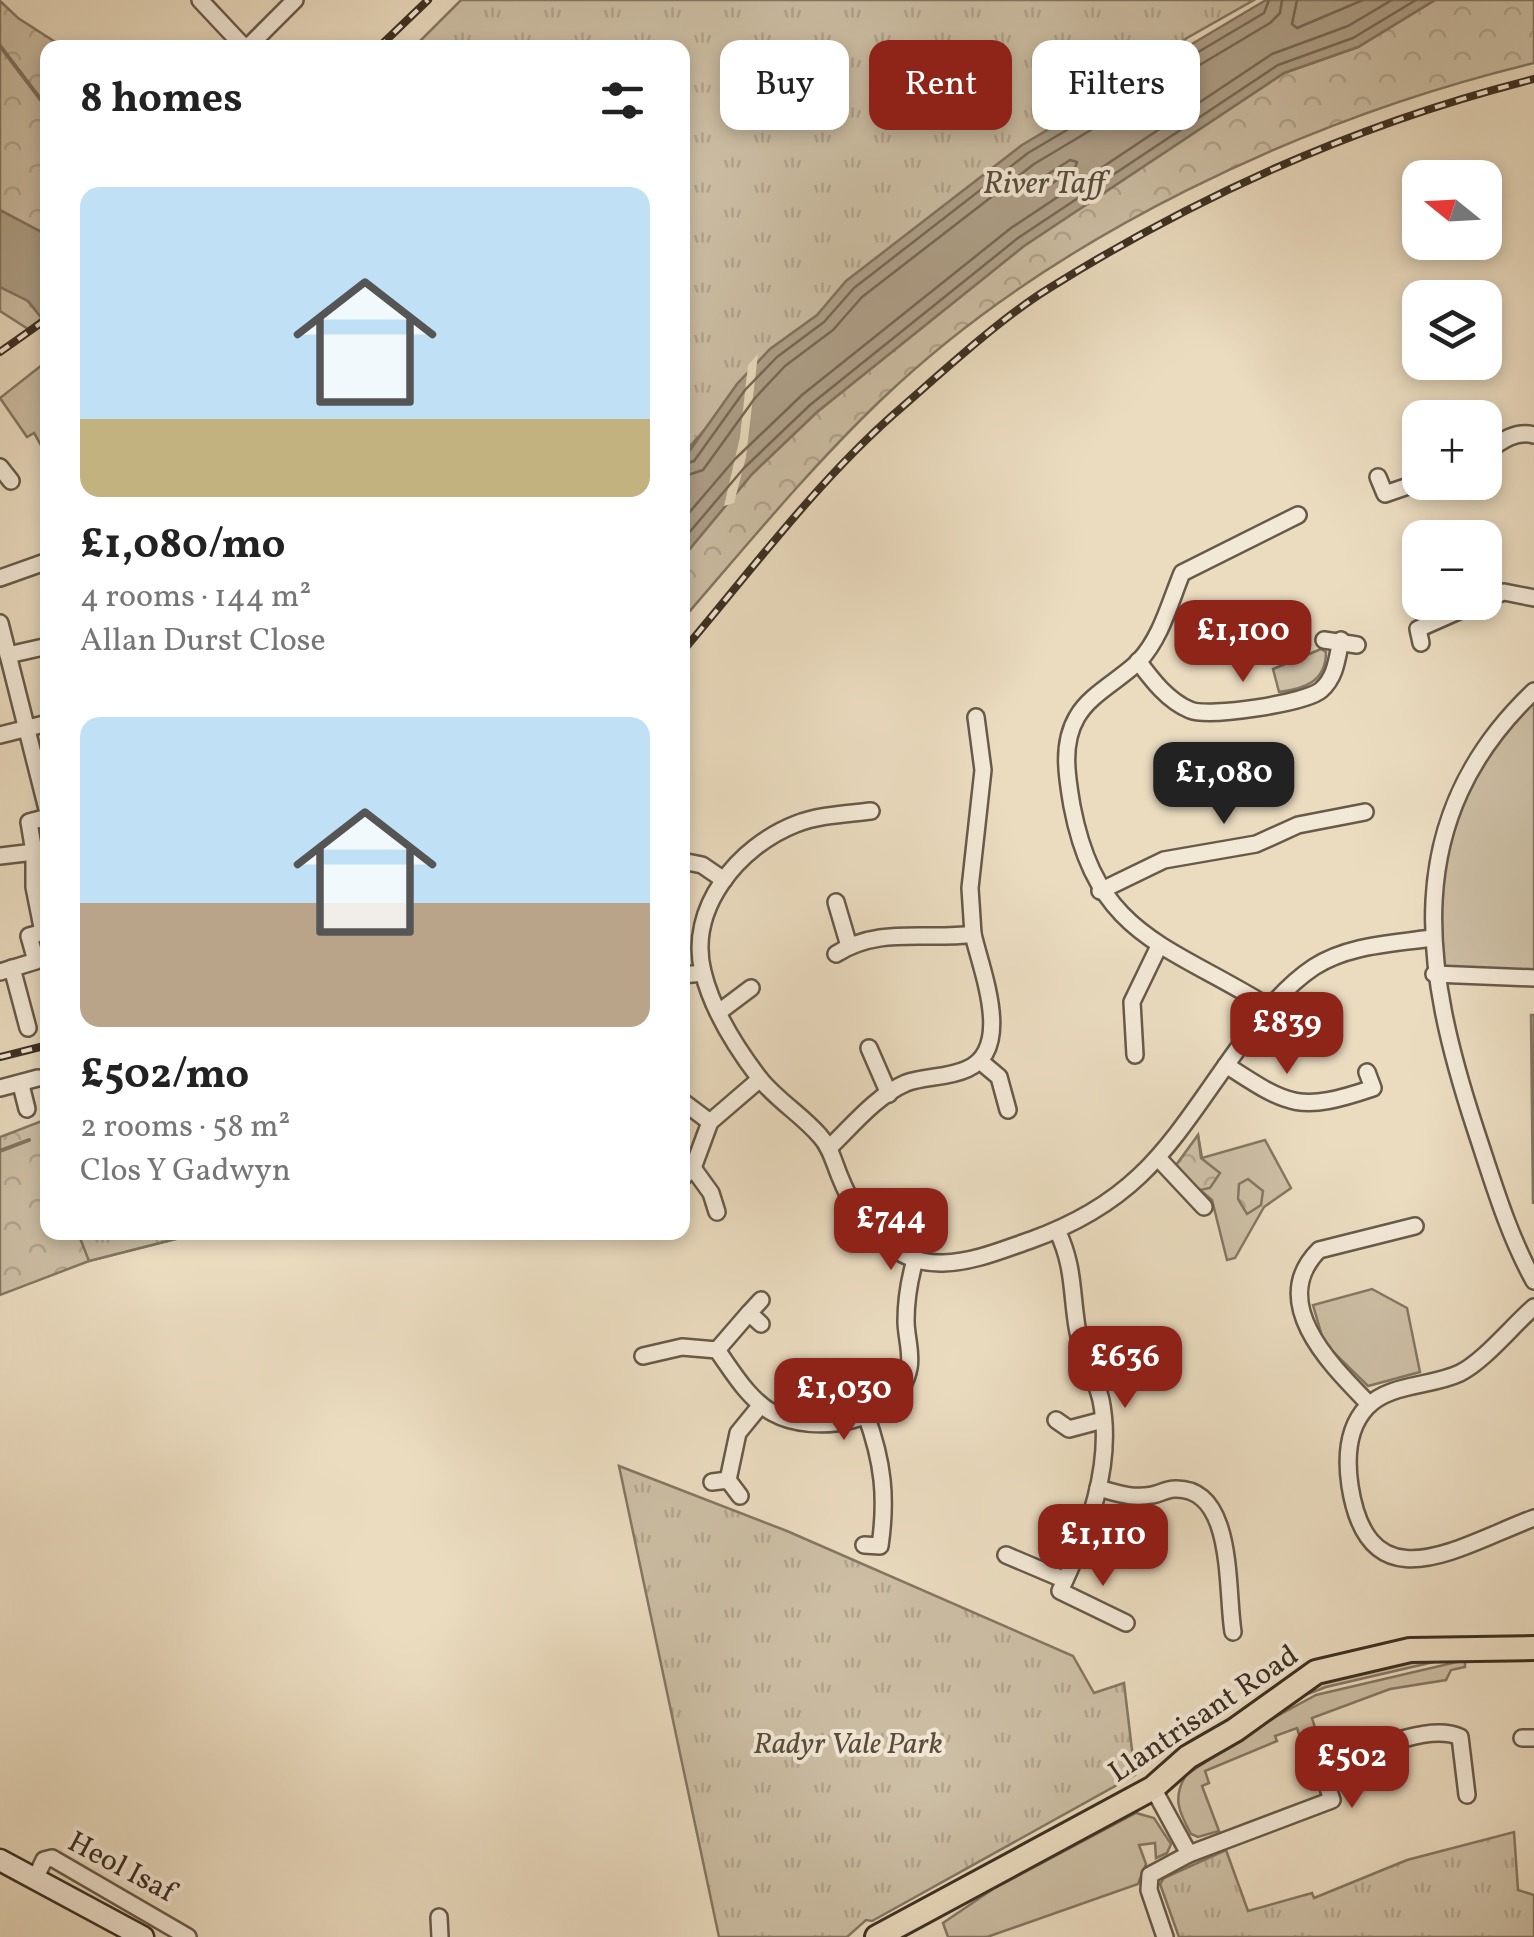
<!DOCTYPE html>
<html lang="en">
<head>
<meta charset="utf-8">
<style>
  :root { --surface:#fff; --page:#f6f6f6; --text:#222; --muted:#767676; --accent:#8f2418 }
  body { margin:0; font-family:Vollkorn,serif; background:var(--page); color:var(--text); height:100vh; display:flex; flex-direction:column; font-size:38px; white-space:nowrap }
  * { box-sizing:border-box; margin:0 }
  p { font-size:32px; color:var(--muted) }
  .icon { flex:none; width:55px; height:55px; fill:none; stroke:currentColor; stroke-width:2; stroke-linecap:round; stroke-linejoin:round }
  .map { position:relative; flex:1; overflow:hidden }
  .drawer { position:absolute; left:40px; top:40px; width:650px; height:1200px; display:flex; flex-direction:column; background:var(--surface); border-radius:20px; box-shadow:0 5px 15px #0003 }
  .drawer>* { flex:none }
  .guide { position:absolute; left:720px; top:40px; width:662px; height:90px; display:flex; gap:20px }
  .needle { width:65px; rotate:288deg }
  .fabs { position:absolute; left:1402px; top:160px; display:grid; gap:20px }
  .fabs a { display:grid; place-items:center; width:100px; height:100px; border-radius:20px; background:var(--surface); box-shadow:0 5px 15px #0003; font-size:50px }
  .price { position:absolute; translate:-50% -85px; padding:0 22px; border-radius:20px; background:var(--accent); color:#fff; font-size:32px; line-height:65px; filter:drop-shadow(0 2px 5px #0008) }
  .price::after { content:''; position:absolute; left:50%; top:60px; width:30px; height:22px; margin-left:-15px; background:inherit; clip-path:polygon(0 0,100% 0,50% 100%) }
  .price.active { background:#222; color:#fff }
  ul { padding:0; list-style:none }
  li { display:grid; align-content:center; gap:20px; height:530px; padding:0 40px }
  li span { display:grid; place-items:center; height:310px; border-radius:20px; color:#555 }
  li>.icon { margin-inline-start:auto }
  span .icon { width:180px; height:180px; fill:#fffc; stroke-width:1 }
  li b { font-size:42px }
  h2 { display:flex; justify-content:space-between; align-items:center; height:120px; padding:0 40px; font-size:42px }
  .tag { padding:0 35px; border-radius:20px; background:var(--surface); box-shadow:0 5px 15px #0003; font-size:35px; line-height:90px }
  .tag.active { background:var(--accent); color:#fff }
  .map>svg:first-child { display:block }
  .green { fill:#cdbfa5; stroke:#847763; stroke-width:2.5 }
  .forest { fill:url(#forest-crowns); stroke:#847763; stroke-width:2.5 }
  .cemetery { fill:url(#cemetery-stones); stroke:#847763; stroke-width:2.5 }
  .park { fill:url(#park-tufts); stroke:#847763; stroke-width:2.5 }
  .water { fill:#afa18a; stroke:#817360; stroke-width:2.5 }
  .pier { fill:#ebdcc0 }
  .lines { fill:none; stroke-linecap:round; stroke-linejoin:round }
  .shore { stroke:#756856; stroke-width:2.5 }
  .stream { stroke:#817360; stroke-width:4 }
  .minor-casing { stroke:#675a49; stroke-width:20 }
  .secondary-casing { stroke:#3b2f21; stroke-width:25 }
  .primary-casing { stroke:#3b2f21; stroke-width:28 }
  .minor { stroke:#f2e8d6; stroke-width:15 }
  .secondary { stroke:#f2e8d6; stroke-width:20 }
  .primary { stroke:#ebdcc0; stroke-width:22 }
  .rail-casing { stroke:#3b2f21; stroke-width:8 }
  .rail { stroke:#f2e8d6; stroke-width:4; stroke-dasharray:11; stroke-linecap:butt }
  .labels { text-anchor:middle; stroke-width:8; stroke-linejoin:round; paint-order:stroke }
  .street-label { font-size:30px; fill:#3b2f21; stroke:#f2e8d6 }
  .park-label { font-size:30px; font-style:italic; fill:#584c3b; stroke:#f2e8d6 }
  .water-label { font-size:32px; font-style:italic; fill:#584c3b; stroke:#f2e8d6 }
</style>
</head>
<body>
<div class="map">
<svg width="1534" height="1937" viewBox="0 0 1534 1937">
  <defs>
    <pattern id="forest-crowns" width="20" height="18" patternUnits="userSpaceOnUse" patternTransform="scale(2.5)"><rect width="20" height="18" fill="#cdbfa5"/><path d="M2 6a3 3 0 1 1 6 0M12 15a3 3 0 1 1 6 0" fill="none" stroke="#b1a48e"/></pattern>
    <pattern id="cemetery-stones" width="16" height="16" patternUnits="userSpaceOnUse" patternTransform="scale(2.5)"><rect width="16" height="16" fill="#cdbfa5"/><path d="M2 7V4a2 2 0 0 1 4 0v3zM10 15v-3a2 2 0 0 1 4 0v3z" fill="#b1a48e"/></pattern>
    <pattern id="park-tufts" width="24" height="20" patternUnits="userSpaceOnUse" patternTransform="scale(2.5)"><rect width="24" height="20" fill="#cdbfa5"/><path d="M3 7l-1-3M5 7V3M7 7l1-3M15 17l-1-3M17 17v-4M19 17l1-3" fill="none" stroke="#b1a48e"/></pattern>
  </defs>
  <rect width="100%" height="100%" fill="#ebdcc0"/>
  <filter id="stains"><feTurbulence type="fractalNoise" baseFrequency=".002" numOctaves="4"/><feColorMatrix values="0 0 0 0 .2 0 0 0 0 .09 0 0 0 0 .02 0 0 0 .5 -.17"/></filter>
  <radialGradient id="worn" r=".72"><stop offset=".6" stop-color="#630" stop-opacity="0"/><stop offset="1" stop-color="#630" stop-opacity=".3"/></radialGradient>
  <!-- green -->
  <g class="green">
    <polygon points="47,361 47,456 34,433 27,437 0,398"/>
    <path d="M1321,649L1326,652C1326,682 1304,689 1279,692L1273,669Z"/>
    <polygon points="1534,691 1534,978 1434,974 1433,897 1463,786"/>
    <polygon points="1198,1135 1202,1158 1265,1140 1291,1188 1264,1207 1235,1258 1227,1260 1212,1200 1174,1168"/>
    <polygon points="1372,1289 1407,1308 1420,1372 1368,1386 1324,1343 1313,1305"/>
    <path d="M1455,1657L1326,1687L1297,1698C1325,1665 1413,1658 1455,1657Z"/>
    <path d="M1465,1660V1667L1451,1670L1446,1680L1390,1689L1312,1718L1316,1731L1300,1737L1297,1728L1275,1736L1277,1741L1205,1771L1209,1783L1202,1786L1219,1831L1198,1837L1191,1834C1179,1812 1172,1798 1186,1775L1266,1722L1316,1695Z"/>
    <polygon points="1136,1813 1154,1818 1171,1844 1167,1853 1156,1858 1155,1843 1139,1845 1146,1864 1138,1884 987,1937 948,1937 943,1923 993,1889"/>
  </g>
  <!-- forest -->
  <g class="forest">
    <path d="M1435,0H1534V63C1306,118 1052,236 881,400C810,468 747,545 683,619V557L752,474L817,412L1024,246L1284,73L1358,47Z"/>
    <polygon points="0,1 18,18 63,47 48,48 47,235 0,210"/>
    <polygon points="0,283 28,301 42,318 28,329 0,311"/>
    <polygon points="47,1119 48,1232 199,1233 89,1261 0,1295 0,1137"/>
    <polygon points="1198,1135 1201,1158 1220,1173 1210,1188 1200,1190 1174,1168"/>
    <polygon points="1248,1179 1263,1191 1261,1205 1247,1214 1238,1199 1239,1184"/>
  </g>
  <!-- cemetery -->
  <polygon class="cemetery" points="1531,1015 1534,1015 1533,1204"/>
  <!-- park -->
  <g class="park">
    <polygon points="461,0 1254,0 1187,38 969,191 764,363 683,454 682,48 413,48"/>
    <polygon points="78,1233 199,1233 89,1261"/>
    <polygon points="619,1466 787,1531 1073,1656 1094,1693 1124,1683 1135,1775 872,1921 866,1920 847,1937 719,1937"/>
    <polygon points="1514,1832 1518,1890 1534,1895 1534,1937 1179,1937 1160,1884 1164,1878 1226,1850 1248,1911 1312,1893 1314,1898 1407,1860"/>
  </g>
  <!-- water -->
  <g class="water">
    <polygon points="1266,0 1435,0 1358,47 1284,73 1024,246 817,412 752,474 683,557 683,460 737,384 770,349 817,315 846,281 1022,145"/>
    <polygon points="0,210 47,235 47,325 28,301 0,287"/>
  </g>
  <!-- pier -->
  <polygon class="pier" points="758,354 746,457 734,503 724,506 740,437 748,365"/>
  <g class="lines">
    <!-- shore -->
    <g class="shore">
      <polyline points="1297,0 1292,24 1297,28 1363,0"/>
      <polygon points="1070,160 1077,162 1075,168 1041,191 1035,189 1036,182"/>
      <polyline points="682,465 694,461 745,390 777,357 824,322 854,288 1028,153 1264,13 1269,0"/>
      <polyline points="682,477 703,470 755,398 785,366 833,330 862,297 1034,164 1270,23 1280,13 1282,0"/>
      <polyline points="682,521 735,459 802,395 1011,228 1272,54 1348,26 1392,0"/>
      <polyline points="682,541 744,468 810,405 1018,238 1278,65 1353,38 1416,0"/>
    </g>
    <!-- stream -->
    <g class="stream">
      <polyline points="0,46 48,109"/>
      <polyline points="0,1151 29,1140"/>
    </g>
    <defs>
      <g id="minor">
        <polyline points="200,0 245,48"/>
        <polyline points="247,48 295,0"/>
        <path d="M1485,453C1500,442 1515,430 1534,435"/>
        <polyline points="0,467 11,481"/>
        <polyline points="1378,477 1385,494 1420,482"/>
        <polyline points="0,578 48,561"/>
        <polyline points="1485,599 1504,592 1534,598"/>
        <polyline points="0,623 48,813"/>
        <polyline points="1324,640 1357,645"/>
        <polyline points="1421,643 1418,629 1479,602"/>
        <polyline points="8,655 48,646"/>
        <path d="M1138,661C1152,680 1168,701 1190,710C1209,718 1306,703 1321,690C1336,677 1337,658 1341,640"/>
        <path d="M1534,691C1398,820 1423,970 1476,1131C1493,1182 1508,1234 1534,1281"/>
        <polyline points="0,735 48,723"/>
        <path d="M871,811C846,814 819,815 796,824C739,846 687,908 703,972C712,1009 737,1049 760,1079C778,1101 802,1115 820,1136C831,1148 834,1163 840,1177C857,1220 892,1265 943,1263C974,1262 1002,1250 1031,1240C1146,1199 1174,1136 1242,1043C1263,1015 1284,987 1314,967C1348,945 1391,944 1431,938"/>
        <polyline points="34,852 34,887 43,932"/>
        <polyline points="0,856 34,852 29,822 48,817"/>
        <polyline points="682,861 702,865 724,880"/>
        <polyline points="1100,891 1164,860 1256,844 1298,825 1365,812"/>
        <polyline points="836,902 849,946"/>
        <polyline points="973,934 970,888 983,770 976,717"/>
        <polyline points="12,968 28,1028"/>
        <polyline points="0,972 36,961 29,936 48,931"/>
        <polyline points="1434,974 1534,978"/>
        <polyline points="682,975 703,973"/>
        <path d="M1269,1007C1168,944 1097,937 1072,806C1067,777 1061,744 1077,717C1090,694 1120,680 1139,661C1161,638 1170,602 1182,573L1298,515"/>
        <polyline points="719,1012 751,988"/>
        <polyline points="869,1048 889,1094"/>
        <polyline points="1135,1055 1132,1002 1159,946"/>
        <polyline points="980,1061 999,1077 1008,1110"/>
        <path d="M1226,1065C1289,1106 1299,1113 1373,1088L1367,1072"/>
        <polyline points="21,1085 27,1109"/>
        <polyline points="0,1088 38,1078"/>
        <polyline points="682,1101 710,1122"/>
        <path d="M829,1148C852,1126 876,1096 906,1083C925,1076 948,1078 967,1069C1014,1049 981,970 973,934C925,941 880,926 836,954"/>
        <polyline points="1159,1159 1204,1207"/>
        <polyline points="693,1168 711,1193 717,1212"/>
        <polyline points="682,1178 693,1168 710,1122 760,1079"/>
        <path d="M1057,1230C1074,1266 1071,1289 1077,1327C1081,1352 1095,1375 1101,1400C1114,1465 1088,1532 1060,1591L1126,1623"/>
        <polyline points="761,1300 749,1313 761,1324"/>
        <path d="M1534,1307C1512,1326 1484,1361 1460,1373C1431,1387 1390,1383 1367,1407C1347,1428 1346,1459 1350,1486C1369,1608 1459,1546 1534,1518"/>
        <polyline points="717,1350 749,1313"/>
        <path d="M643,1356L682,1347L717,1350C733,1372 748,1399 773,1413C814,1436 899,1423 909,1368C912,1353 906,1336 906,1321C906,1300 909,1281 915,1260"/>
        <polyline points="1091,1373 1167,1354"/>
        <path d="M1369,1404C1333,1367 1266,1303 1319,1250L1415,1226"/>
        <polyline points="1056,1420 1069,1429 1103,1420"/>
        <polyline points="728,1480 738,1433 760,1406"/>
        <polyline points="712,1482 728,1480 740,1496"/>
        <path d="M1098,1488C1117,1493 1132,1499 1152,1495C1159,1494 1167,1489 1174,1489C1235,1486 1226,1589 1233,1632"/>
        <path d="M864,1545L880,1546C887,1497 883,1462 866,1415"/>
        <polyline points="1006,1555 1065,1580"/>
        <polyline points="1522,1738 1534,1738"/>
        <polyline points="1153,1788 1189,1854 1150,1875 1149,1890 1165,1937"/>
        <path d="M1189,1854L1332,1800L1322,1770C1356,1757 1426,1721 1460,1737L1467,1795"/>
        <polyline points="36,1877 44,1860 52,1858 188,1937"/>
        <polyline points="439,1917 440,1937"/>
      </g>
      <polyline id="secondary" points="0,1860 143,1937"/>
      <polyline id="primary" points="877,1937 1153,1788 1188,1757 1235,1730 1316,1672 1410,1650 1534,1648"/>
    </defs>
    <!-- minor casing -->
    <use href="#minor" class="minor-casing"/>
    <!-- secondary casing -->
    <use href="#secondary" class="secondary-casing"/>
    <!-- primary casing -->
    <use href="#primary" class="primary-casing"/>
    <!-- minor -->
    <use href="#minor" class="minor"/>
    <!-- secondary -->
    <use href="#secondary" class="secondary"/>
    <!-- primary -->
    <use href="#primary" class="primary"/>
    <defs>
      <g id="rail">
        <polyline points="378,48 428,0"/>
        <polyline points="0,352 48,318"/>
        <path d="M682,652C750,572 815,484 894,414C939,375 998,320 1048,289C1198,195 1363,122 1534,79"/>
        <polyline points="0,1057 48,1045"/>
      </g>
    </defs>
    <!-- rail casing -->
    <use href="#rail" class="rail-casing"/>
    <!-- rail -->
    <use href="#rail" class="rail"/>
  </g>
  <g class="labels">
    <!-- street labels -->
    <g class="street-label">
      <text transform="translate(1203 1713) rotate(-34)" y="10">Llantrisant Road</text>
      <text transform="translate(122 1866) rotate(28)" y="10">Heol Isaf</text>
    </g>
    <!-- park labels -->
    <g class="park-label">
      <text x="848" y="1753">Radyr Vale Park</text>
    </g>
    <!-- water labels -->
    <g class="water-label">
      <text x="1044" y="193">River Taff</text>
    </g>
  </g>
  <rect width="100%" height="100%" filter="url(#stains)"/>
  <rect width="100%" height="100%" fill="url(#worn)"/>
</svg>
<div class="fabs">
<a><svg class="needle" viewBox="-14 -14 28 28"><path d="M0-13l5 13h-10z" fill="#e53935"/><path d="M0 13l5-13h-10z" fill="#767676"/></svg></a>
<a><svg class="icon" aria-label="layers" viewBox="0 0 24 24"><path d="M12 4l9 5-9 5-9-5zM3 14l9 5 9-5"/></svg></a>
<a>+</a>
<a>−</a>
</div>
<b class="price" style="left:1243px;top:685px">£1,100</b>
<b class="price active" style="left:1224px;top:827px">£1,080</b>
<b class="price" style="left:1287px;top:1077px">£839</b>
<b class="price" style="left:891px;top:1273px">£744</b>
<b class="price" style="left:1125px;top:1411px">£636</b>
<b class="price" style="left:844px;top:1443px">£1,030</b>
<b class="price" style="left:1103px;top:1589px">£1,110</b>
<b class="price" style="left:1352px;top:1811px">£502</b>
<div class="guide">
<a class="tag">Buy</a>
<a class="tag active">Rent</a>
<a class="tag">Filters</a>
</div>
<section class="drawer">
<h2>8 homes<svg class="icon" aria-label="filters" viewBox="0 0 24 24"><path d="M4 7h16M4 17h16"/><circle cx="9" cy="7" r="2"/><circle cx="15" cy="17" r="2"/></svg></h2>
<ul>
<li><span style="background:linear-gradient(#bfe0f5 75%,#c2b280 0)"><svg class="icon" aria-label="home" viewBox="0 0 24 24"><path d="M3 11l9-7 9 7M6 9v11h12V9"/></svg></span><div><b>£1,080/mo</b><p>4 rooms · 144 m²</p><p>Allan Durst Close</p></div></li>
<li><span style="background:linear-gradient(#bfe0f5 60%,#b9a48a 0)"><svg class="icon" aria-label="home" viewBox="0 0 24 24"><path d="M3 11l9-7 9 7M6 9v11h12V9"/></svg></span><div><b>£502/mo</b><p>2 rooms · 58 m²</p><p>Clos Y Gadwyn</p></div></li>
</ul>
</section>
</div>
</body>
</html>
